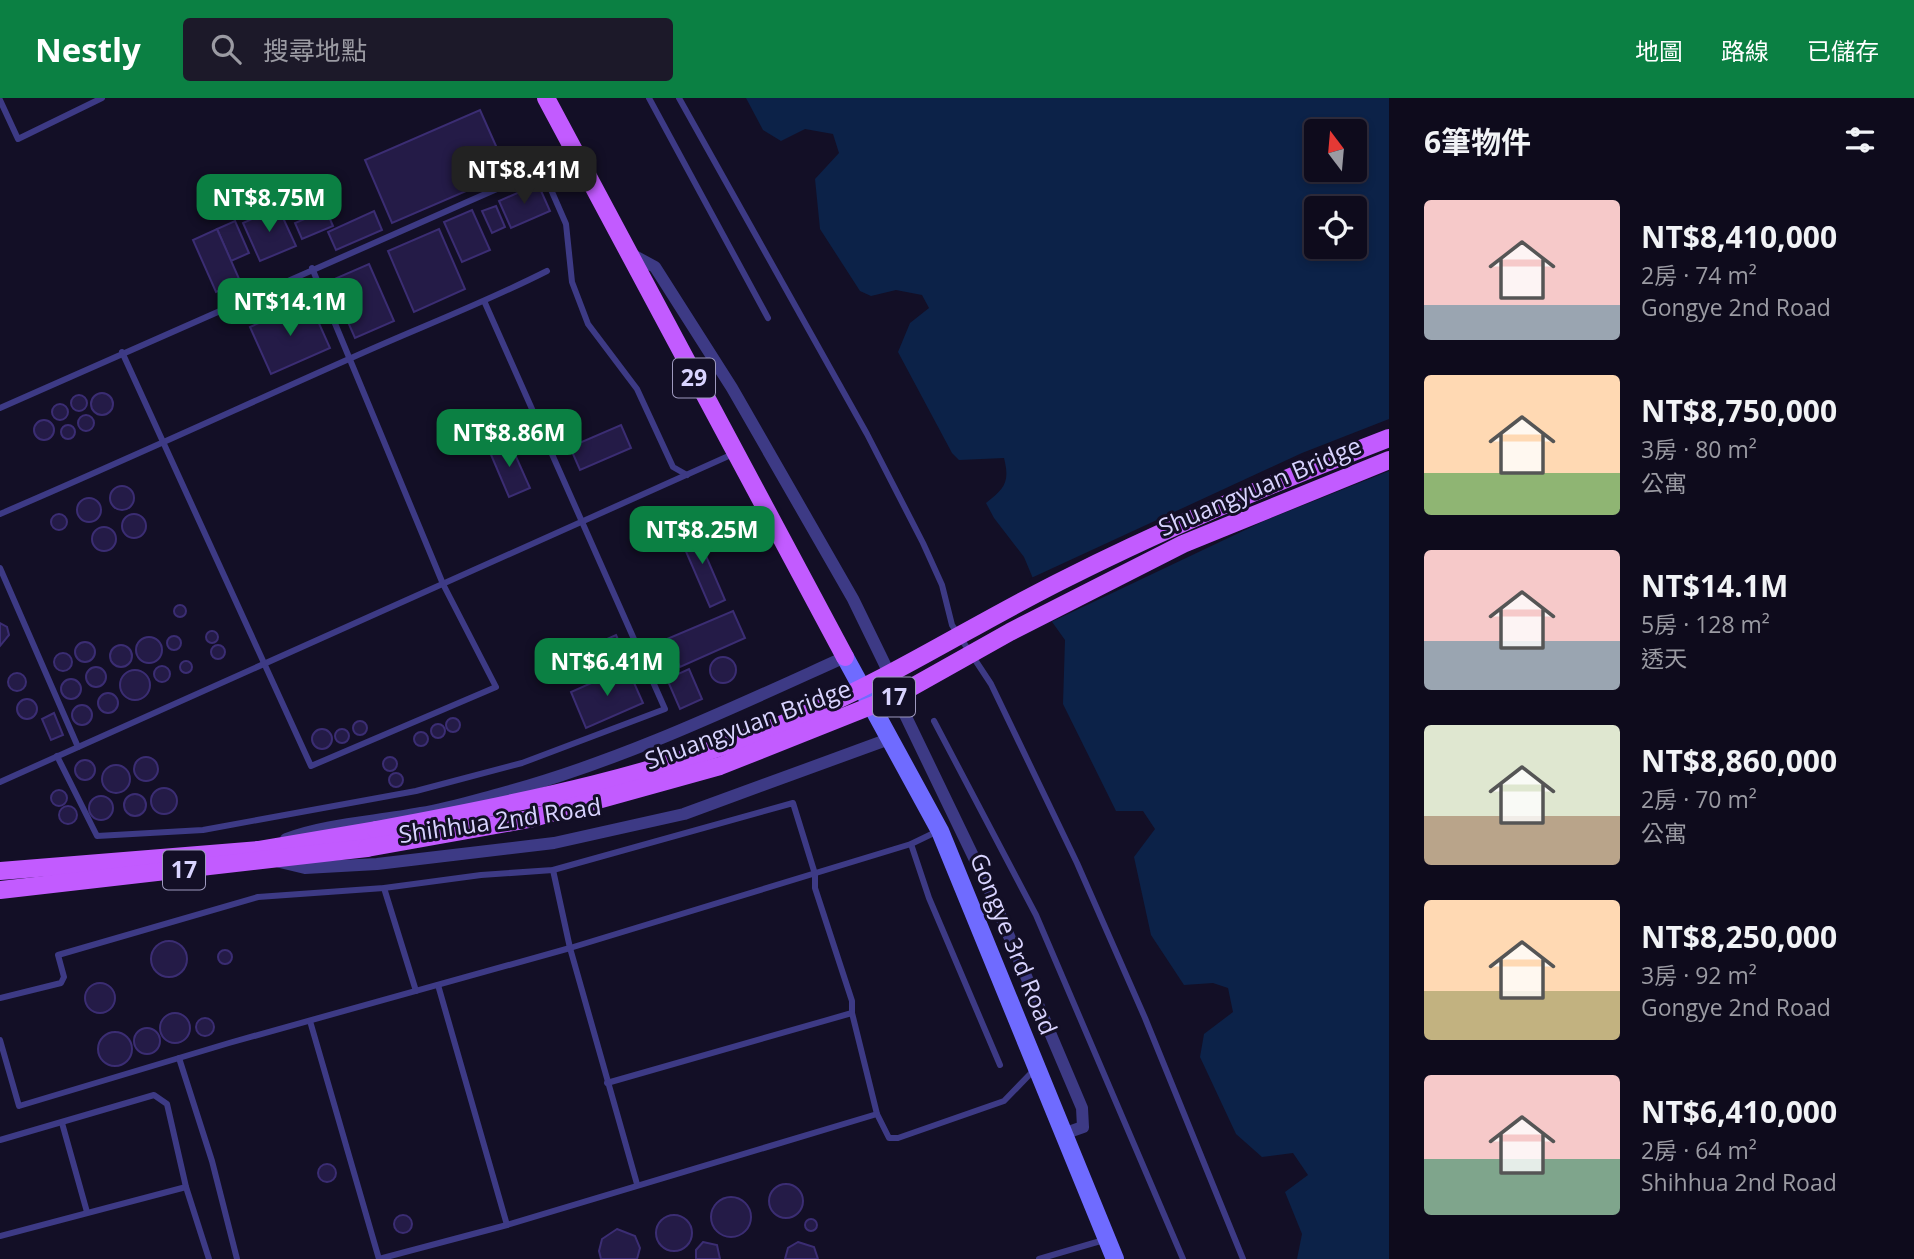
<!DOCTYPE html>
<html lang="zh-TW">
<head>
<meta charset="utf-8">
<style>
  :root { --surface:#0e0b1c; --page:#1c1929; --text:#f1f3f6; --muted:#9b9ba3; --line:#2e2b3b; --accent:#0b8043 }
  body { margin:0; font-family:"Open Sans","Noto Sans TC",sans-serif; background:var(--page); color:var(--text); height:100vh; display:flex; flex-direction:column; font-size:26px; white-space:nowrap }
  * { box-sizing:border-box; margin:0 }
  p { font-size:23px; color:var(--muted) }
  .icon { flex:none; width:38px; height:38px; fill:none; stroke:currentColor; stroke-width:2; stroke-linecap:round; stroke-linejoin:round }
  .map { position:relative; flex:1; overflow:hidden }
  .sheet { display:flex; flex-direction:column; background:var(--surface); width:525px }
  .sheet>* { flex:none }
  .needle { width:46px; rotate:344deg }
  .buttons { position:absolute; left:1304px; top:21px; display:grid; gap:14px }
  .buttons a { display:grid; place-items:center; width:63px; height:63px; border-radius:7px; background:var(--surface); box-shadow:0 4px 10px #0003,0 0 0 2px var(--line); font-size:35px }
  .price { position:absolute; translate:-50% -60px; padding:0 16px; border-radius:14px; background:var(--accent); color:#fff; font-size:23px; line-height:46px; filter:drop-shadow(0 2px 4px #0008) }
  .price::after { content:''; position:absolute; left:50%; top:42px; width:21px; height:16px; margin-left:-10px; background:inherit; clip-path:polygon(0 0,100% 0,50% 100%) }
  .price.current { background:#222; color:#fff }
  ul { padding:0; list-style:none }
  li { display:flex; align-items:center; gap:21px; height:175px; padding:0 35px }
  li span { display:grid; place-items:center; flex:none; width:196px; height:140px; border-radius:7px; color:#555 }
  li>.icon { margin-inline-start:auto }
  span .icon { width:84px; height:84px; fill:#fffc; stroke-width:1 }
  li b { font-size:30px }
  h2 { display:flex; justify-content:space-between; align-items:center; height:84px; padding:0 35px; font-size:30px }
  header { display:flex; align-items:center; gap:42px; box-sizing:border-box; height:98px; padding:0 35px; background:var(--accent); color:#fff }
  header strong { font-size:33px }
  nav { display:flex; gap:38px; margin-inline-start:auto; font-size:24px }
  .search { width:490px; height:63px; background:var(--page); display:flex; align-items:center; gap:18px; box-sizing:border-box; padding:0 24px; border-radius:7px; color:var(--muted); font-size:26px }
  main { display:flex; flex:1; min-height:0 }
  .map>svg:first-child { display:block }
  .water { fill:#0c2248; fill-rule:evenodd }
  .pier { fill:#130f26 }
  .building { fill:#241b47; stroke:#3b2d73; stroke-width:2 }
  .lines { fill:none; stroke-linecap:round; stroke-linejoin:round }
  .lane { stroke:#3d3a85; stroke-width:6 }
  .street { stroke:#3d3a85; stroke-width:12 }
  .secondary { stroke:#6f6bff; stroke-width:18 }
  .primary { stroke:#c25bff; stroke-width:18 }
  .primary-bridge { stroke:#c25bff; stroke-width:18 }
  .labels { text-anchor:middle; stroke-width:6; stroke-linejoin:round; paint-order:stroke }
  .shield { fill:#130f26; stroke:#9e99be; stroke-width:2 }
  .shield-label { font-size:23px; font-weight:bold; fill:#d9d4ff }
  .street-label { font-size:24px; fill:#d9d4ff; stroke:#130f26 }
</style>
</head>
<body>
<header>
<strong>Nestly</strong>
<div class="search"><svg class="icon" aria-label="search" viewBox="0 0 24 24"><circle cx="10" cy="10" r="6"/><path d="M15 15l6 6"/></svg>搜尋地點</div>
<nav><a>地圖</a><a>路線</a><a>已儲存</a></nav>
</header>
<main>
<div class="map">
<svg width="1389" height="1161" viewBox="0 0 1389 1161">
  <rect width="100%" height="100%" fill="#130f26"/>
  <!-- water -->
  <path class="water" d="M746,0H1389V1161H1297L1302,1136L1285,1094L1308,1077L1293,1055L1262,1059L1236,1036L1200,959L1204,936L1233,914L1228,890L1213,885L1184,887L1151,837L1134,759L1155,731L1143,713H1116L1063,606L1065,542L1050,521L1024,459L994,420L986,405C1005,390 1010,384 1004,360L959,362L952,355L898,254L910,225L929,210L922,197L896,192L871,198L860,193L820,131L815,81L839,55L833,36L805,31L781,43L763,32ZM1316,33H1354V72H1316ZM1316,110H1354V149H1316Z"/>
  <!-- pier -->
  <polygon class="pier" points="1389,321 1389,373 1264,423 1049,525 1047,522 1029,481 1302,355"/>
  <!-- building -->
  <g class="building">
    <polygon points="480,12 508,75 392,125 365,62"/>
    <polygon points="538,86 550,113 511,130 499,103"/>
    <polygon points="496,108 505,129 492,135 482,113"/>
    <polygon points="278,109 296,148 260,163 243,125"/>
    <polygon points="326,112 333,128 302,141 295,125"/>
    <polygon points="472,112 490,152 462,164 444,124"/>
    <polygon points="374,113 382,132 336,152 328,134"/>
    <polygon points="235,123 249,155 231,163 217,131"/>
    <polygon points="217,131 240,183 216,194 193,142"/>
    <polygon points="439,131 465,191 414,214 388,153"/>
    <polygon points="369,166 394,223 355,240 330,183"/>
    <polygon points="309,203 330,250 271,276 250,229"/>
    <circle cx="102" cy="306" r="11"/>
    <circle cx="79" cy="305" r="8"/>
    <circle cx="60" cy="314" r="8"/>
    <circle cx="86" cy="325" r="8"/>
    <circle cx="44" cy="332" r="10"/>
    <circle cx="68" cy="334" r="7"/>
    <polygon points="621,327 631,350 580,372 570,349"/>
    <polygon points="509,343 530,390 509,399 489,352"/>
    <circle cx="122" cy="400" r="12"/>
    <circle cx="89" cy="412" r="12"/>
    <circle cx="59" cy="424" r="8"/>
    <circle cx="134" cy="428" r="12"/>
    <polygon points="693,428 725,502 710,509 678,435"/>
    <circle cx="104" cy="441" r="12"/>
    <circle cx="180" cy="513" r="6"/>
    <polygon points="733,513 745,540 680,569 667,541"/>
    <polygon points="0,525 7,529 9,537 0,548"/>
    <circle cx="212" cy="539" r="6"/>
    <polygon points="616,537 624,555 590,570 582,552"/>
    <circle cx="174" cy="545" r="7"/>
    <circle cx="149" cy="552" r="13"/>
    <circle cx="85" cy="554" r="10"/>
    <circle cx="121" cy="558" r="11"/>
    <circle cx="218" cy="554" r="7"/>
    <circle cx="63" cy="564" r="9"/>
    <circle cx="723" cy="572" r="13"/>
    <circle cx="186" cy="569" r="6"/>
    <circle cx="162" cy="576" r="8"/>
    <polygon points="627,569 643,605 586,630 571,594"/>
    <circle cx="96" cy="579" r="10"/>
    <polygon points="689,571 702,601 680,611 667,581"/>
    <circle cx="135" cy="587" r="15"/>
    <circle cx="17" cy="584" r="9"/>
    <circle cx="71" cy="591" r="10"/>
    <circle cx="108" cy="605" r="10"/>
    <circle cx="27" cy="611" r="10"/>
    <circle cx="82" cy="617" r="10"/>
    <polygon points="54,615 63,637 51,642 42,621"/>
    <circle cx="453" cy="627" r="7"/>
    <circle cx="360" cy="630" r="7"/>
    <circle cx="438" cy="633" r="7"/>
    <circle cx="342" cy="638" r="7"/>
    <circle cx="322" cy="641" r="10"/>
    <circle cx="421" cy="641" r="7"/>
    <circle cx="146" cy="671" r="12"/>
    <circle cx="390" cy="666" r="7"/>
    <circle cx="85" cy="672" r="10"/>
    <circle cx="116" cy="681" r="14"/>
    <circle cx="396" cy="682" r="7"/>
    <circle cx="164" cy="703" r="13"/>
    <circle cx="59" cy="700" r="8"/>
    <circle cx="135" cy="707" r="11"/>
    <circle cx="101" cy="710" r="12"/>
    <circle cx="68" cy="717" r="9"/>
    <circle cx="169" cy="861" r="18"/>
    <circle cx="225" cy="859" r="7"/>
    <circle cx="100" cy="900" r="15"/>
    <circle cx="175" cy="930" r="15"/>
    <circle cx="205" cy="929" r="9"/>
    <circle cx="147" cy="943" r="13"/>
    <circle cx="115" cy="951" r="17"/>
    <circle cx="327" cy="1075" r="9"/>
    <circle cx="786" cy="1103" r="17"/>
    <circle cx="731" cy="1119" r="20"/>
    <circle cx="674" cy="1135" r="18"/>
    <circle cx="403" cy="1126" r="9"/>
    <circle cx="811" cy="1127" r="6"/>
    <polygon points="617,1131 635,1138 640,1150 637,1161 601,1161 599,1153 602,1141"/>
    <polygon points="703,1144 717,1147 720,1161 696,1161 696,1152"/>
    <polygon points="798,1144 814,1149 818,1161 785,1161 788,1150"/>
  </g>
  <g class="lines">
    <!-- lane -->
    <g class="lane">
      <polyline points="649,0 768,220"/>
      <polyline points="679,0 867,336 923,445 942,487 952,527 991,586 1077,765 1145,920 1243,1161"/>
      <polyline points="0,2 18,41 102,0"/>
      <polyline points="122,254 311,668 496,589 443,486 312,170"/>
      <polyline points="0,310 542,71 566,126 572,184 588,226 637,291 673,369 687,377"/>
      <path d="M0,416C117,366 232,313 349,261C415,231 482,206 547,173"/>
      <polyline points="0,470 78,649"/>
      <polyline points="934,623 1036,817 1183,1161"/>
      <polyline points="57,658 97,738 203,732 416,693 522,665 665,611 485,205"/>
      <polyline points="0,684 733,356"/>
      <polyline points="911,746 929,800 1000,967"/>
      <polyline points="553,772 570,850 637,1086"/>
      <polyline points="384,790 416,893"/>
      <polyline points="438,887 507,1127"/>
      <polyline points="0,900 61,885 64,879 58,857 258,799 384,790 481,777 553,772 793,705 815,776 815,790 852,903 852,915 607,985"/>
      <polyline points="852,915 877,1016 889,1040 898,1040 1004,1003 1034,972"/>
      <polyline points="310,923 379,1161"/>
      <polyline points="0,942 19,1008 229,945 570,850 911,746 938,733"/>
      <polyline points="179,960 212,1063 237,1161"/>
      <polyline points="62,1025 87,1114"/>
      <polyline points="0,1042 154,997 167,1006 186,1089 209,1161"/>
      <polyline points="0,1138 186,1089"/>
      <polyline points="379,1161 507,1127 877,1016"/>
      <polyline points="1039,1161 1104,1142"/>
    </g>
    <!-- street -->
    <g class="street">
      <polyline points="629,155 655,169 732,290 853,501 890,577"/>
      <polyline points="896,598 989,791 1082,1010 1083,1029 1063,1036"/>
      <path d="M286,741C329,725 376,724 421,715C447,711 473,703 499,696C619,664 732,610 845,559"/>
      <polyline points="280,764 305,770 377,766 554,745 684,716 889,641"/>
    </g>
    <!-- secondary -->
    <polyline class="secondary" points="845,559 940,733 1115,1161"/>
    <!-- primary -->
    <g class="primary">
      <polyline points="546,0 845,559"/>
      <polyline points="0,773 258,752 376,732"/>
      <polyline points="0,792 367,750"/>
    </g>
    <!-- primary-bridge -->
    <g class="primary-bridge">
      <path d="M376,732C522,705 667,676 804,617C895,578 978,524 1067,480C1172,427 1280,382 1389,340"/>
      <polyline points="367,750 529,721 720,668 896,598 1010,534 1183,446 1389,362"/>
    </g>
  </g>
  <g class="labels">
    <!-- shield labels -->
    <g class="shield">
      <rect x="673" y="260.5" width="42" height="39" rx="5"/>
      <rect x="873" y="579.5" width="42" height="39" rx="5"/>
      <rect x="163" y="752.5" width="42" height="39" rx="5"/>
    </g>
    <g class="shield-label">
      <text x="694" y="288">29</text>
      <text x="894" y="607">17</text>
      <text x="184" y="780">17</text>
    </g>
    <!-- street labels -->
    <g class="street-label">
      <text transform="translate(1260 389) rotate(-23)" y="8">Shuangyuan Bridge</text>
      <text transform="translate(748 627) rotate(-20)" y="8">Shuangyuan Bridge</text>
      <text transform="translate(500 723) rotate(-8)" y="8">Shihhua 2nd Road</text>
      <text transform="translate(1013 846) rotate(68)" y="8">Gongye 3rd Road</text>
    </g>
  </g>
</svg>
<div class="buttons">
<a><svg class="needle" viewBox="-14 -14 28 28"><path d="M0-13l5 13h-10z" fill="#e53935"/><path d="M0 13l5-13h-10z" fill="#9b9ba3"/></svg></a>
<a><svg class="icon" aria-label="locate" viewBox="0 0 24 24"><circle cx="12" cy="12" r="6"/><path d="M12 2v4M12 18v4M2 12h4M18 12h4"/></svg></a>
</div>
<b class="price current" style="left:524px;top:108px">NT$8.41M</b>
<b class="price" style="left:269px;top:136px">NT$8.75M</b>
<b class="price" style="left:290px;top:240px">NT$14.1M</b>
<b class="price" style="left:509px;top:371px">NT$8.86M</b>
<b class="price" style="left:702px;top:468px">NT$8.25M</b>
<b class="price" style="left:607px;top:600px">NT$6.41M</b>
</div>
<section class="sheet">
<h2>6筆物件<svg class="icon" aria-label="filters" viewBox="0 0 24 24"><path d="M4 7h16M4 17h16"/><circle cx="9" cy="7" r="2"/><circle cx="15" cy="17" r="2"/></svg></h2>
<ul>
<li><span style="background:linear-gradient(#f6c9c9 75%,#9aa5b1 0)"><svg class="icon" aria-label="home" viewBox="0 0 24 24"><path d="M3 11l9-7 9 7M6 9v11h12V9"/></svg></span><div><b>NT$8,410,000</b><p>2房 · 74 m²</p><p>Gongye 2nd Road</p></div></li>
<li><span style="background:linear-gradient(#ffd9b3 70%,#8fb573 0)"><svg class="icon" aria-label="home" viewBox="0 0 24 24"><path d="M3 11l9-7 9 7M6 9v11h12V9"/></svg></span><div><b>NT$8,750,000</b><p>3房 · 80 m²</p><p>公寓</p></div></li>
<li><span style="background:linear-gradient(#f6c9c9 65%,#9aa5b1 0)"><svg class="icon" aria-label="home" viewBox="0 0 24 24"><path d="M3 11l9-7 9 7M6 9v11h12V9"/></svg></span><div><b>NT$14.1M</b><p>5房 · 128 m²</p><p>透天</p></div></li>
<li><span style="background:linear-gradient(#dfe7d0 65%,#b9a48a 0)"><svg class="icon" aria-label="home" viewBox="0 0 24 24"><path d="M3 11l9-7 9 7M6 9v11h12V9"/></svg></span><div><b>NT$8,860,000</b><p>2房 · 70 m²</p><p>公寓</p></div></li>
<li><span style="background:linear-gradient(#ffd9b3 65%,#c2b280 0)"><svg class="icon" aria-label="home" viewBox="0 0 24 24"><path d="M3 11l9-7 9 7M6 9v11h12V9"/></svg></span><div><b>NT$8,250,000</b><p>3房 · 92 m²</p><p>Gongye 2nd Road</p></div></li>
<li><span style="background:linear-gradient(#f6c9c9 60%,#7fa58c 0)"><svg class="icon" aria-label="home" viewBox="0 0 24 24"><path d="M3 11l9-7 9 7M6 9v11h12V9"/></svg></span><div><b>NT$6,410,000</b><p>2房 · 64 m²</p><p>Shihhua 2nd Road</p></div></li>
</ul>
</section>
</main>
</body>
</html>
